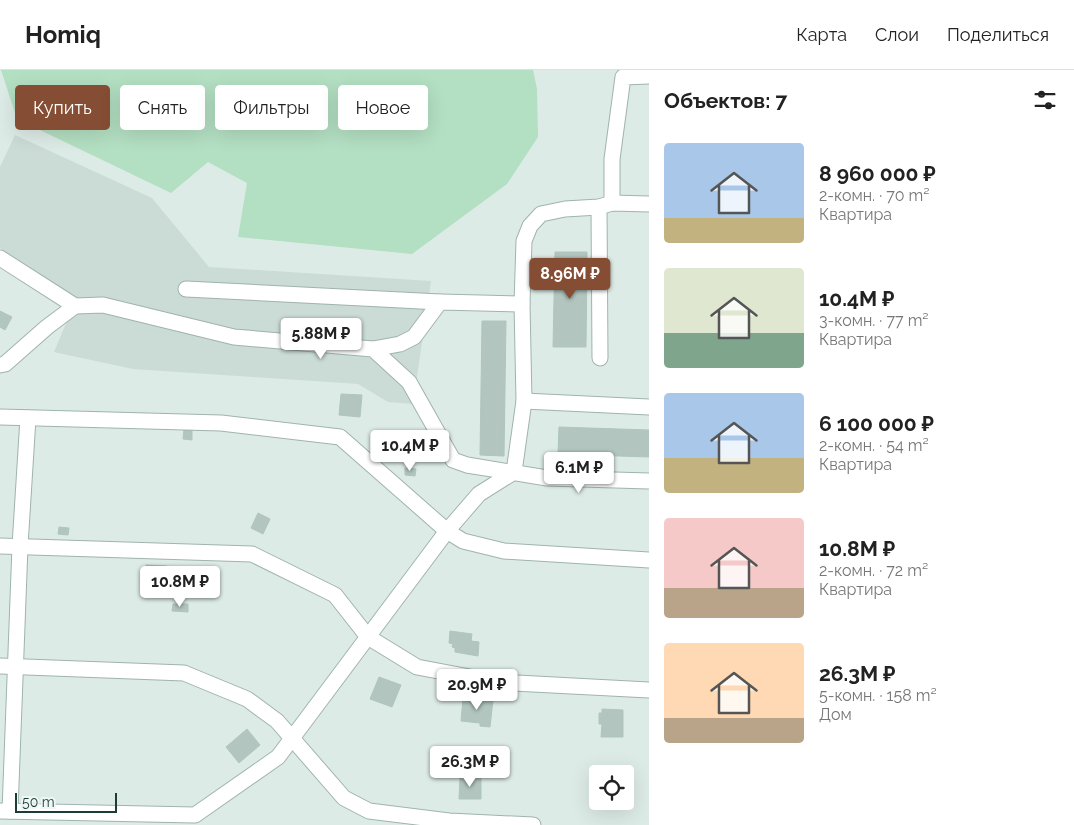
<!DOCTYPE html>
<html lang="ru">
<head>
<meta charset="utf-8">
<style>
  :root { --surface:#fff; --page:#f2f2f2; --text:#222; --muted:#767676; --line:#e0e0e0; --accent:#854d33 }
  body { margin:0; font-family:Raleway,sans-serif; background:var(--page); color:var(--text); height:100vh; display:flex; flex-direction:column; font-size:19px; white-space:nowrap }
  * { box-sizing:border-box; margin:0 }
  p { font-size:16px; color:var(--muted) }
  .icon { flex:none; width:28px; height:28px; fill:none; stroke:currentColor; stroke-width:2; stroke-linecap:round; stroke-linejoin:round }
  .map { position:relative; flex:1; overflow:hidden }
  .sheet { display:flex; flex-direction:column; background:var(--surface); width:425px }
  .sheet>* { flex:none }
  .guide { position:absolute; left:15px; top:15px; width:475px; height:45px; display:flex; gap:10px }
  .fabs { position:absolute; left:589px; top:695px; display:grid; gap:10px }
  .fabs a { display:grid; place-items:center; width:45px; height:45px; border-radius:5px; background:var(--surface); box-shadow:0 5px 20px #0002; font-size:25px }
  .scale { position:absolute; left:15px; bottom:12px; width:102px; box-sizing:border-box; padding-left:5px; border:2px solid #1d3c36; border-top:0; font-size:14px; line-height:18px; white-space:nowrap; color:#1d3c36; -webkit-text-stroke:4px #eef7f3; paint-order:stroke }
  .price { position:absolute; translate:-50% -42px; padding:0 11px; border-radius:5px; background:#fff; color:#222; font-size:16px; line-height:32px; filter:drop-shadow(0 1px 2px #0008) }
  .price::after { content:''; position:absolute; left:50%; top:30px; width:15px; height:11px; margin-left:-8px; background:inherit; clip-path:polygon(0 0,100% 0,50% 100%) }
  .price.current { background:var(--accent); color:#fff }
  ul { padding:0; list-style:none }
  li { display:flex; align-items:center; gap:15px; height:125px; padding:0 15px }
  li span { display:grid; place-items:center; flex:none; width:140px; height:100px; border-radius:5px; color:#555 }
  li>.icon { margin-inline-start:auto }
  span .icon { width:60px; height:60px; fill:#fffc; stroke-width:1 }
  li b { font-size:21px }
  h2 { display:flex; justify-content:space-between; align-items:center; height:60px; padding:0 15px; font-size:21px }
  .tag { padding:0 18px; border-radius:5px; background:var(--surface); box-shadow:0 5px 20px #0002; font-size:18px; line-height:45px }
  .tag.current { background:var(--accent); color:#fff }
  header { display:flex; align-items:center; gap:30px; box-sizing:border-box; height:70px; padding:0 25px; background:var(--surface); border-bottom:1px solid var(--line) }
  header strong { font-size:24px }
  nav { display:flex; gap:28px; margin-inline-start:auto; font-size:18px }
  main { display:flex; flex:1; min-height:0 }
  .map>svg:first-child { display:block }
  .built { fill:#cbdbd5 }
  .green { fill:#b3dfc2 }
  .building { fill:#b2c6bf; stroke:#afc5bd }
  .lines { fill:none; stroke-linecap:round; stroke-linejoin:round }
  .minor-casing { stroke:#a0b3ae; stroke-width:17 }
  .minor { stroke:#fff; stroke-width:15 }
</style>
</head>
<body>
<header>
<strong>Homiq</strong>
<nav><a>Карта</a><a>Слои</a><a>Поделиться</a></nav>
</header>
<main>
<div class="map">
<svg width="649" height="755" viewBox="0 0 649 755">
  <rect width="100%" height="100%" fill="#ddebe6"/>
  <!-- built -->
  <polygon class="built" points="15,65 152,128 209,197 431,211 413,334 388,332 358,314 133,299 54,282 64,258 75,236 69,223 0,178 0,97"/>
  <!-- green -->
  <polygon class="green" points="1,0 533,0 537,19 538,67 507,114 412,184 238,167 247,113 208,92 171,123 17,49"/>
  <!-- building -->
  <g class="building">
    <polygon points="555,182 587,182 586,277 553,277"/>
    <polygon points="0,241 12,247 5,260 0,257"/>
    <polygon points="482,251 506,251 504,386 480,385"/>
    <polygon points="341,324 362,325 360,347 339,345"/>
    <polygon points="559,357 649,360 649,387 558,384"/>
    <polygon points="184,359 192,359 192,370 183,369"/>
    <polygon points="405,398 416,399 415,406 405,405"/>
    <polygon points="258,443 270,449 263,464 251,458"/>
    <polygon points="59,457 69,458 68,465 58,464"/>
    <polygon points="146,495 167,496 166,513 146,512"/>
    <polygon points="173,534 188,534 188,542 172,541"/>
    <polygon points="450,561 472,564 471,571 479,572 478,586 455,582 455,578 452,577 453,574 449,573"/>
    <polygon points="379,607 401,615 392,637 370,629"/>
    <polygon points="463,628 493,630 490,657 480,656 480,653 461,651"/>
    <polygon points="602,639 623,640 623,667 601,667 602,654 599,654 599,643 602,643"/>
    <polygon points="247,659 260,675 239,693 226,677"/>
    <polygon points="460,707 481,707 481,729 459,729"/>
  </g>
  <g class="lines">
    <defs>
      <g id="minor">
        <polyline points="612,133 612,89 623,7 649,6"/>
        <polyline points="599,137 600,288"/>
        <polyline points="0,188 75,236 103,235 234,267 373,279 409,312 453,390 467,395 547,408 649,411"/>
        <polyline points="186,219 440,232"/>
        <polyline points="373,279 400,274 414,267 440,232 522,234"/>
        <polyline points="0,295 5,294 47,257 75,236"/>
        <polyline points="524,331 649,337"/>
        <polyline points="0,347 221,353 340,367 447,461 463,471 504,481 649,490"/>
        <polyline points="0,476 252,484 335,525 368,567 417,597 496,612 649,620"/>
        <polyline points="0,596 184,603 247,629 277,651 344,728 369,741 449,751 533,755"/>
        <polyline points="0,741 195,745 278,687 447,461 479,424 514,402 524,331 522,234 524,171 530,156 541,144 565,139 599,137 612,133 649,134"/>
        <polyline points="10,741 20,476 28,348"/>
      </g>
    </defs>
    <!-- minor casing -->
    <use href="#minor" class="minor-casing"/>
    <!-- minor -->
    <use href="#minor" class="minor"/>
  </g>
</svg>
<div class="fabs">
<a><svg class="icon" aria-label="locate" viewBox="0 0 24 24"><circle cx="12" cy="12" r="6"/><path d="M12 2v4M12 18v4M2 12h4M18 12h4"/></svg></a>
</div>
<div class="scale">50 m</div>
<b class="price current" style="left:570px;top:230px">8.96M ₽</b>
<b class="price" style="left:321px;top:290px">5.88M ₽</b>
<b class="price" style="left:410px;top:402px">10.4M ₽</b>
<b class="price" style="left:579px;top:424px">6.1M ₽</b>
<b class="price" style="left:180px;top:538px">10.8M ₽</b>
<b class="price" style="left:477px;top:641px">20.9M ₽</b>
<b class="price" style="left:470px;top:718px">26.3M ₽</b>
<div class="guide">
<a class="tag current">Купить</a>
<a class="tag">Снять</a>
<a class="tag">Фильтры</a>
<a class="tag">Новое</a>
</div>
</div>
<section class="sheet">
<h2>Объектов: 7<svg class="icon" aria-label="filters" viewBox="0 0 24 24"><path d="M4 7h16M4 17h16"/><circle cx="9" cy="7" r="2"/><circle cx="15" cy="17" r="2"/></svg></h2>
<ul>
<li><span style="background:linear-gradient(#a9c7e8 75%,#c2b280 0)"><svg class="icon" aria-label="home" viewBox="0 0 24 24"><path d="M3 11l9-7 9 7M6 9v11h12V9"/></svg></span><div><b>8 960 000 ₽</b><p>2-комн. · 70 m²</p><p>Квартира</p></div></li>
<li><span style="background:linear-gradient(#dfe7d0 65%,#7fa58c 0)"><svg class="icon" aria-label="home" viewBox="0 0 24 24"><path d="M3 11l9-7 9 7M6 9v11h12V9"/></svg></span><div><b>10.4M ₽</b><p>3-комн. · 77 m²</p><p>Квартира</p></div></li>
<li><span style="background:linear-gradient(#a9c7e8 65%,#c2b280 0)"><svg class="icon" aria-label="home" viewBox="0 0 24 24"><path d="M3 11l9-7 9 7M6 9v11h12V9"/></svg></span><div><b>6 100 000 ₽</b><p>2-комн. · 54 m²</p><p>Квартира</p></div></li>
<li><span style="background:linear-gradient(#f6c9c9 70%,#b9a48a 0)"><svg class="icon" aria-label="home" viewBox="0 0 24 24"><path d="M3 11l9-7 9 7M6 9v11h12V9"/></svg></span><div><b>10.8M ₽</b><p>2-комн. · 72 m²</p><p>Квартира</p></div></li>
<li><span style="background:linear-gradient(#ffd9b3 75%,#b9a48a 0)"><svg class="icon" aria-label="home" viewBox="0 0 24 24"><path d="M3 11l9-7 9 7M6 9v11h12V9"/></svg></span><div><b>26.3M ₽</b><p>5-комн. · 158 m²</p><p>Дом</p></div></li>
</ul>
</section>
</main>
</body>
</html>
